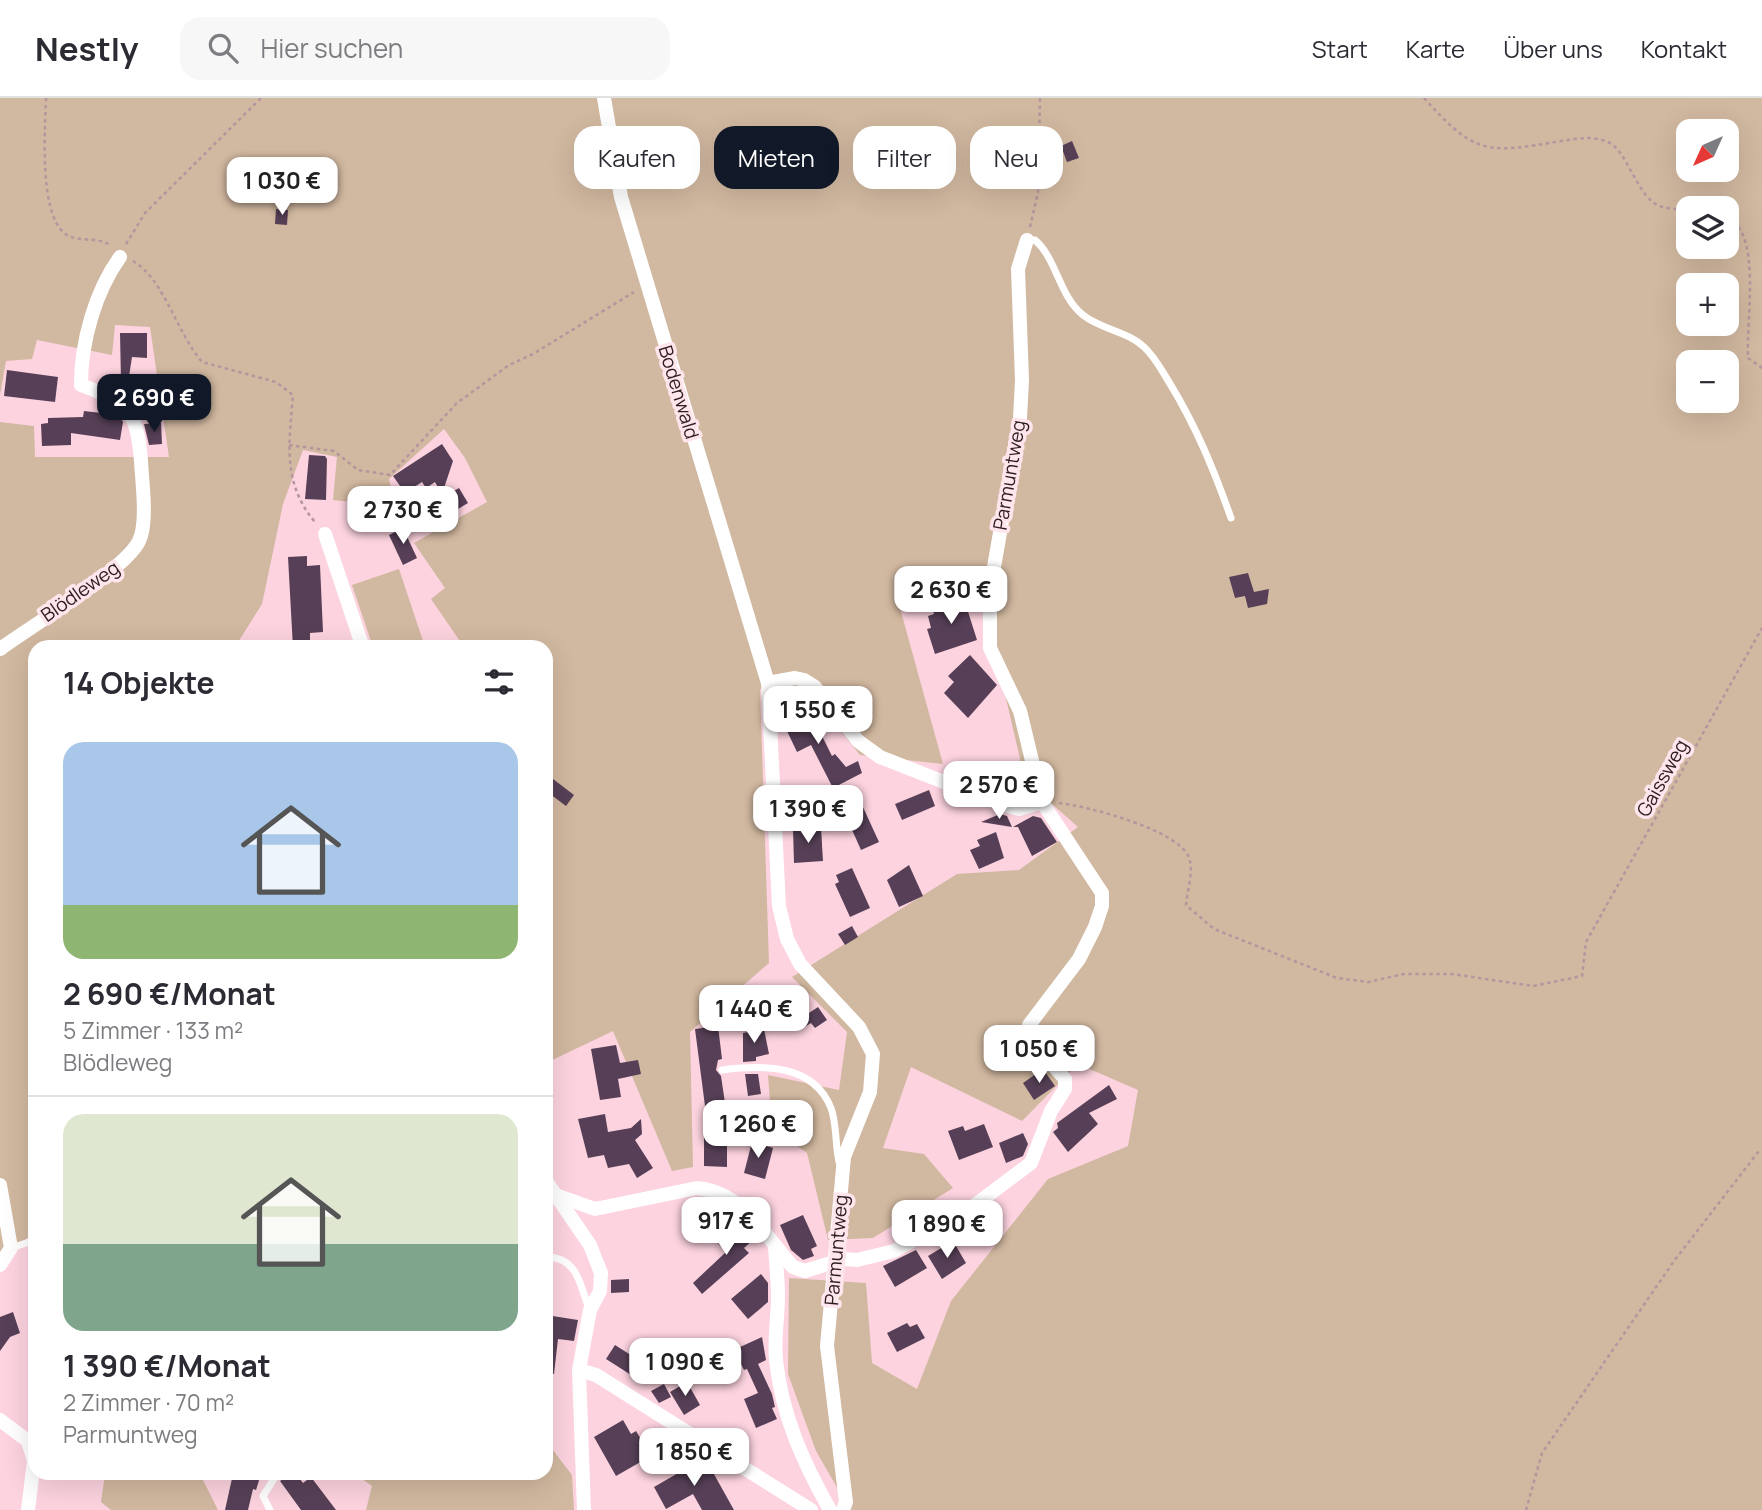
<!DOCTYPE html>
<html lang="de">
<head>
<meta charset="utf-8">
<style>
  :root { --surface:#fff; --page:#f7f7f7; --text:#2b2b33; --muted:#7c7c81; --line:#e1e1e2; --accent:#111827 }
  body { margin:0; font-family:Manrope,sans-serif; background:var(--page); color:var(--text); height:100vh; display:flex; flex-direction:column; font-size:26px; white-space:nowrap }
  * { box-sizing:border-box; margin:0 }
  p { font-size:23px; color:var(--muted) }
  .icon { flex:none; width:38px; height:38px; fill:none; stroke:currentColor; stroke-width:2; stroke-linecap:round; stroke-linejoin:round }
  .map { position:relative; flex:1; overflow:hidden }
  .details { position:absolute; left:28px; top:542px; width:525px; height:840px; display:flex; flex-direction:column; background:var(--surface); border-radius:21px; box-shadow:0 7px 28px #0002 }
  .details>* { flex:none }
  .hud { position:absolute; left:574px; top:28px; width:665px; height:63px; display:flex; gap:14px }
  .needle { width:46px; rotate:225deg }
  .buttons { position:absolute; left:1676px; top:21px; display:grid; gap:14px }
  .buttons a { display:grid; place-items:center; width:63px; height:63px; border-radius:14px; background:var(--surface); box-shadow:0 7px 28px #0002; font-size:35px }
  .price { position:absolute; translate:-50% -60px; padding:0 16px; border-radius:14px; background:#fff; color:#222; font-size:23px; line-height:46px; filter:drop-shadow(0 2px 4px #0008) }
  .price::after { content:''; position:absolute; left:50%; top:42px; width:21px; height:16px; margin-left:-10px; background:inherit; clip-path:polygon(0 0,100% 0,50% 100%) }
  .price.selected { background:var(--accent); color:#fff }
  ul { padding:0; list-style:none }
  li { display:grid; align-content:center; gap:14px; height:371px; padding:0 35px }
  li+li { border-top:2px solid var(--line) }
  li span { display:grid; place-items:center; height:217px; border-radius:21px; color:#555 }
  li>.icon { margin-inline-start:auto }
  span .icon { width:126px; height:126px; fill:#fffc; stroke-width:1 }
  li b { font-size:30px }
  h2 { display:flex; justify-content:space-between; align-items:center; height:84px; padding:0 35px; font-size:30px }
  .chip { padding:0 24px; border-radius:21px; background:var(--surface); box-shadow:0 7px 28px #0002; font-size:24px; line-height:63px }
  .chip.selected { background:var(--accent); color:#fff }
  header { display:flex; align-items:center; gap:42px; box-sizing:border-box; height:98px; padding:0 35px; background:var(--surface); border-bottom:2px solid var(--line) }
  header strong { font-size:33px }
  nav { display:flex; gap:38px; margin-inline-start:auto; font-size:24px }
  .search { width:490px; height:63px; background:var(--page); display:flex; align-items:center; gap:18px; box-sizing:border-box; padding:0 24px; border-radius:21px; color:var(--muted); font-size:26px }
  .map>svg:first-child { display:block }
  .green { fill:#d1b8a0; fill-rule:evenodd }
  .building { fill:#574057 }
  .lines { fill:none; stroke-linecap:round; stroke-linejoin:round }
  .path { stroke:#b5959e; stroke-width:2.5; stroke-dasharray:3.5 3.5; stroke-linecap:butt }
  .lane { stroke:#fff; stroke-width:7 }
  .street { stroke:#fff; stroke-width:14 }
  .labels { text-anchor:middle; stroke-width:7; stroke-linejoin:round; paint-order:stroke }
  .street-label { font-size:19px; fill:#2d1e22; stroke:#ffe5ec }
</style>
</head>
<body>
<header>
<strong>Nestly</strong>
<div class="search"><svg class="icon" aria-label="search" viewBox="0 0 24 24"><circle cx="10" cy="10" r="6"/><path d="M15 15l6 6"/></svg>Hier suchen</div>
<nav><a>Start</a><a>Karte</a><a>Über uns</a><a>Kontakt</a></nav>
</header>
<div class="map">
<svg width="1762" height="1412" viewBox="0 0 1762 1412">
  <rect width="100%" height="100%" fill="#fcd3df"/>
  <!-- green -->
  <g class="green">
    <path d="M0,0H1762V1412H850L816,1353L788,1276L789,1180L866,1185L872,1265L917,1291L951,1203L1048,1081L1128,1048L1138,992L1078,966L1022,1023L911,969L883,1050L924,1056L953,1090L873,1140L828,1142L807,1055L772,1030L768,977L839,992L847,934L792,879L957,776L1019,772L1078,729L1025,682L977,476L895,492L943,666L860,657L805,589L760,591L769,865L690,934L693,1069L672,1073L613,933L546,965V550L464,549L431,501L445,490L414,445L487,404L465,360L444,331L389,381L392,395L407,418L374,428L362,405L333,402L337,359L303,352L283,406L262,506L235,549L35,550V1135L0,1159V324L34,328L35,359H169L150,229L115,227L112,257L37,242L32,261L6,263L0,297ZM1689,33H1727V72H1689ZM1689,110H1727V149H1689ZM1689,187H1727V226H1689ZM1689,264H1727V303H1689Z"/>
    <polygon points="399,471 425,549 373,549 352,487"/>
    <polygon points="546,1343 572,1377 574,1412 366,1412 372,1388 355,1376 546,1376"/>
    <polygon points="105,1376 200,1376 218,1412 111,1412 101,1404"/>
  </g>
  <!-- building -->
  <g class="building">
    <polygon points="1072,43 1079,60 1067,64 1061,48"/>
    <polygon points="276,111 288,112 287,127 275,126"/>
    <polygon points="120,235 147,235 147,260 132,259 128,285 121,284"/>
    <polygon points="7,272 58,279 55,304 4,298"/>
    <polygon points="84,313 119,317 123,324 120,342 71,335 71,347 42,348 41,326 48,325 48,320 83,319"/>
    <polygon points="161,325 162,346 149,347 144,326"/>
    <polygon points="442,346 453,363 442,396 435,384 426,390 422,384 405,395 393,378"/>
    <polygon points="309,357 325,358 327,361 326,402 305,401"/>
    <polygon points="459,390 468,405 453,414 444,399"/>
    <polygon points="403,430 417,460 403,467 389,437"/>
    <polygon points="307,458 307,468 320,467 323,534 310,535 310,550 293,550 288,459"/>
    <polygon points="1248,475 1254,494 1269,491 1267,506 1248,510 1245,498 1235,500 1229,479"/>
    <polygon points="963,498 977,542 935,556 927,531 931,530 928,518 934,516 932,509"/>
    <polygon points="970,557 997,587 968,620 944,595 954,584 948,578"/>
    <polygon points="796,601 807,623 813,620 832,658 835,656 846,669 858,663 862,675 833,690 811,647 797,654 787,633 794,630 783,607"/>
    <polygon points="553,681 574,697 566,708 546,693"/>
    <polygon points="929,692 935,708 902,722 895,706"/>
    <polygon points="862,707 879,744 861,752 845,716"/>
    <polygon points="1000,716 1007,718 1012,729 981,724"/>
    <polygon points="1033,718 1041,720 1057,744 1032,758 1018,729 1013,729"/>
    <polygon points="821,730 823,763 794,765 793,731"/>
    <polygon points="996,734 1004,760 979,771 970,752 980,748 977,742"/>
    <polygon points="909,767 923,798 899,809 887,782"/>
    <polygon points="852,770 870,810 850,819 835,786 839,784 836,777"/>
    <polygon points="852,828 858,839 845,847 838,836"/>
    <polygon points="793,891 809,915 818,909 827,922 815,930 811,925 800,932 778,900"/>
    <polygon points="718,928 722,961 718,962 716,972 721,978 725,1005 705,1008 695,931"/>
    <polygon points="764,931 769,956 756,959 756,963 743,964 743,935"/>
    <polygon points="616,947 620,965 638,962 641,976 618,981 621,999 600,1002 591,951"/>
    <polygon points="1043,971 1055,988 1034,1002 1023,985"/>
    <polygon points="745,976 758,976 761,996 748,998"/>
    <polygon points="1109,987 1117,1001 1089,1015 1098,1026 1068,1054 1053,1034 1058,1030 1057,1025"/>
    <polygon points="605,1016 608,1034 631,1030 641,1021 642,1036 635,1042 653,1070 637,1080 629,1066 608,1070 604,1057 588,1060 578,1021"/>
    <polygon points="984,1026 993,1049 959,1062 948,1033 963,1028 965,1033"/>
    <polygon points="704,1028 727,1029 727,1069 704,1068"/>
    <polygon points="1023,1035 1028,1046 1023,1058 1006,1065 999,1045"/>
    <polygon points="752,1044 773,1050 765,1081 744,1075"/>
    <polygon points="803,1117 817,1148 811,1151 814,1158 803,1162 791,1152 780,1127"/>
    <polygon points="738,1125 753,1142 744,1150 749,1155 702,1196 693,1185 726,1154 716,1143"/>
    <polygon points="953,1143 966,1165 942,1181 928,1158"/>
    <polygon points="916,1152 927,1170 895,1189 883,1168"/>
    <polygon points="761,1176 768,1185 768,1204 748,1221 731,1201"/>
    <polygon points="629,1181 629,1194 611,1195 611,1182"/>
    <polygon points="13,1214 20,1235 10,1239 0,1253 0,1219"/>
    <polygon points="546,1217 578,1222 574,1243 558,1241 554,1276 546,1276"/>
    <polygon points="907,1225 910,1229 917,1226 925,1240 897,1254 887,1235"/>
    <polygon points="762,1239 766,1262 758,1266 772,1296 775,1309 772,1310 777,1321 756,1330 744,1301 758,1295 747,1271 744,1272 740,1264 735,1266 729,1254"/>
    <polygon points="615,1247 648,1268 639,1282 606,1261"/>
    <polygon points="687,1284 700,1307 684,1317 670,1294"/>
    <polygon points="664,1286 671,1299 659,1305 651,1293"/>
    <polygon points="623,1322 631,1336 636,1333 651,1358 616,1378 594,1339"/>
    <polygon points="692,1360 701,1374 710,1369 734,1412 702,1412 693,1396 666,1411 654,1389 680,1374 677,1368"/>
    <polygon points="233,1376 261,1376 256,1392 253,1391 248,1412 225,1412"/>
    <polygon points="290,1376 296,1376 303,1385 311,1379 336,1412 301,1412 280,1383"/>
  </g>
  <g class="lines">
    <!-- path -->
    <g class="path">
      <path d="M46,0C45,31 39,113 64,135C78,146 97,137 111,148"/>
      <path d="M1424,0C1475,57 1487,56 1561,43C1578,41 1591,37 1608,44C1627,52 1635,94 1657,107C1666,111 1679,111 1689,113"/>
      <path d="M1727,121C1762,132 1746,222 1748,260L1762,270"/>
      <polyline points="1030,129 1038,94 1040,0"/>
      <polyline points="126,146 145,115 261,0"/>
      <path d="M133,163C164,181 177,235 202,264L276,284L293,297C289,345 282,385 315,424"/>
      <polyline points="289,347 334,353 358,372 390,377 457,305 509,267 533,256 634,194"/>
      <path d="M1059,705C1087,708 1185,733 1190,763C1193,776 1187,794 1186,807L1214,831L1337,880L1368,884L1404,876H1452L1533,888L1582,878L1586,844L1762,530"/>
      <polyline points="1526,1412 1542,1355 1674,1163 1759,1053"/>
    </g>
    <!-- lane -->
    <g class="lane">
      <path d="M1027,142H1035C1057,161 1059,198 1083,217C1102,232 1127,233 1144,249C1155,259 1162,273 1169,284C1196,328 1214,372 1231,420"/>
      <path d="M722,972C762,967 813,965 831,1010C837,1026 835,1047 839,1064"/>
      <polyline points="11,1150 35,1142"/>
      <path d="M546,1159C578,1159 580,1187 589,1211"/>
      <polyline points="270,1412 263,1398 277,1376"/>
    </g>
    <!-- street -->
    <g class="street">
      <polyline points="604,0 621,99 768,585 779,808 787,841 800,866 859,929 873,956 870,994 844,1059 827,1248 846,1404 843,1412"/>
      <polyline points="325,436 363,550"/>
      <path d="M0,551C30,529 126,471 139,443C148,425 142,384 141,363C137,311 127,304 81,287C81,244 95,194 120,159"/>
      <polyline points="768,585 795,580 804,582 815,589 858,643 880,659 1000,706 1019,711 1042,704"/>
      <polyline points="546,1083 590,1147 601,1175 600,1193 590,1212 579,1272 584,1412"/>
      <polyline points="0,1087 11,1150 0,1167"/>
      <path d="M553,1096L595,1111L697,1090C743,1094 765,1138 793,1169L805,1173L844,1161L857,1162L894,1153L971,1110L1031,1065L1051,1013L1065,991V981L1030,941L1029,927L1079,861L1095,829L1102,808V795L1042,704L1020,613L990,550V492L1020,320L1022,282L1018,171L1027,142"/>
      <path d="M775,1149C776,1165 778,1182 778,1198C778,1219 774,1240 776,1262C782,1318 803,1364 830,1412"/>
      <polyline points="579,1272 596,1277 811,1412"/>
      <polyline points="0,1322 28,1343 34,1363 28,1412"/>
    </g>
  </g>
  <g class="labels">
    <!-- street labels -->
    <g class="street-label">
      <text transform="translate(679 294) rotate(73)" y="7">Bodenwald</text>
      <text transform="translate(1009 377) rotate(-80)" y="7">Parmuntweg</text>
      <text transform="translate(80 493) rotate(-35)" y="7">Blödleweg</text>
      <text transform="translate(1662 680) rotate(-61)" y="7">Gaissweg</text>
      <text transform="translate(836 1152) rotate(-85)" y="7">Parmuntweg</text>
    </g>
  </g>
</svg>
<div class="buttons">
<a><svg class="needle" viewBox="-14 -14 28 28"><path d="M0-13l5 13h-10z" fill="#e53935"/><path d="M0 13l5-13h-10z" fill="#7c7c81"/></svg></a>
<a><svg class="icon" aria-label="layers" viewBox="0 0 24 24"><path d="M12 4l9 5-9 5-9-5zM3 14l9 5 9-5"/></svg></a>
<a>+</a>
<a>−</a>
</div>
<b class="price" style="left:282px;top:119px">1 030 €</b>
<b class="price selected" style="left:154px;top:336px">2 690 €</b>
<b class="price" style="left:403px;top:448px">2 730 €</b>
<b class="price" style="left:951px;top:528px">2 630 €</b>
<b class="price" style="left:818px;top:648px">1 550 €</b>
<b class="price" style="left:999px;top:723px">2 570 €</b>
<b class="price" style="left:808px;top:747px">1 390 €</b>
<b class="price" style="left:754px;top:947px">1 440 €</b>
<b class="price" style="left:1039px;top:987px">1 050 €</b>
<b class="price" style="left:758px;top:1062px">1 260 €</b>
<b class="price" style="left:726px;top:1159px">917 €</b>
<b class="price" style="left:947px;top:1162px">1 890 €</b>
<b class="price" style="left:685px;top:1300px">1 090 €</b>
<b class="price" style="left:694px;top:1390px">1 850 €</b>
<div class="hud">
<a class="chip">Kaufen</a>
<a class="chip selected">Mieten</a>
<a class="chip">Filter</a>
<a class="chip">Neu</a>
</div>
<section class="details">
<h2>14 Objekte<svg class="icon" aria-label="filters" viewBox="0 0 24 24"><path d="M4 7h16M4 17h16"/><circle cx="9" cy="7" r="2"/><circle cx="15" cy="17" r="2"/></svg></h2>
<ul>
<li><span style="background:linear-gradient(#a9c7e8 75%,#8fb573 0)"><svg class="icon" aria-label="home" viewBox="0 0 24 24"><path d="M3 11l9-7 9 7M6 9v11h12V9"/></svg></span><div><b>2 690 €/Monat</b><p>5 Zimmer · 133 m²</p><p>Blödleweg</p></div></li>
<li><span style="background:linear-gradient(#dfe7d0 60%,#7fa58c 0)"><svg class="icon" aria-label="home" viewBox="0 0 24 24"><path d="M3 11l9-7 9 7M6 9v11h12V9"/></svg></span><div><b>1 390 €/Monat</b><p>2 Zimmer · 70 m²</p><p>Parmuntweg</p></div></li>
</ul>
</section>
</div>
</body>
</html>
